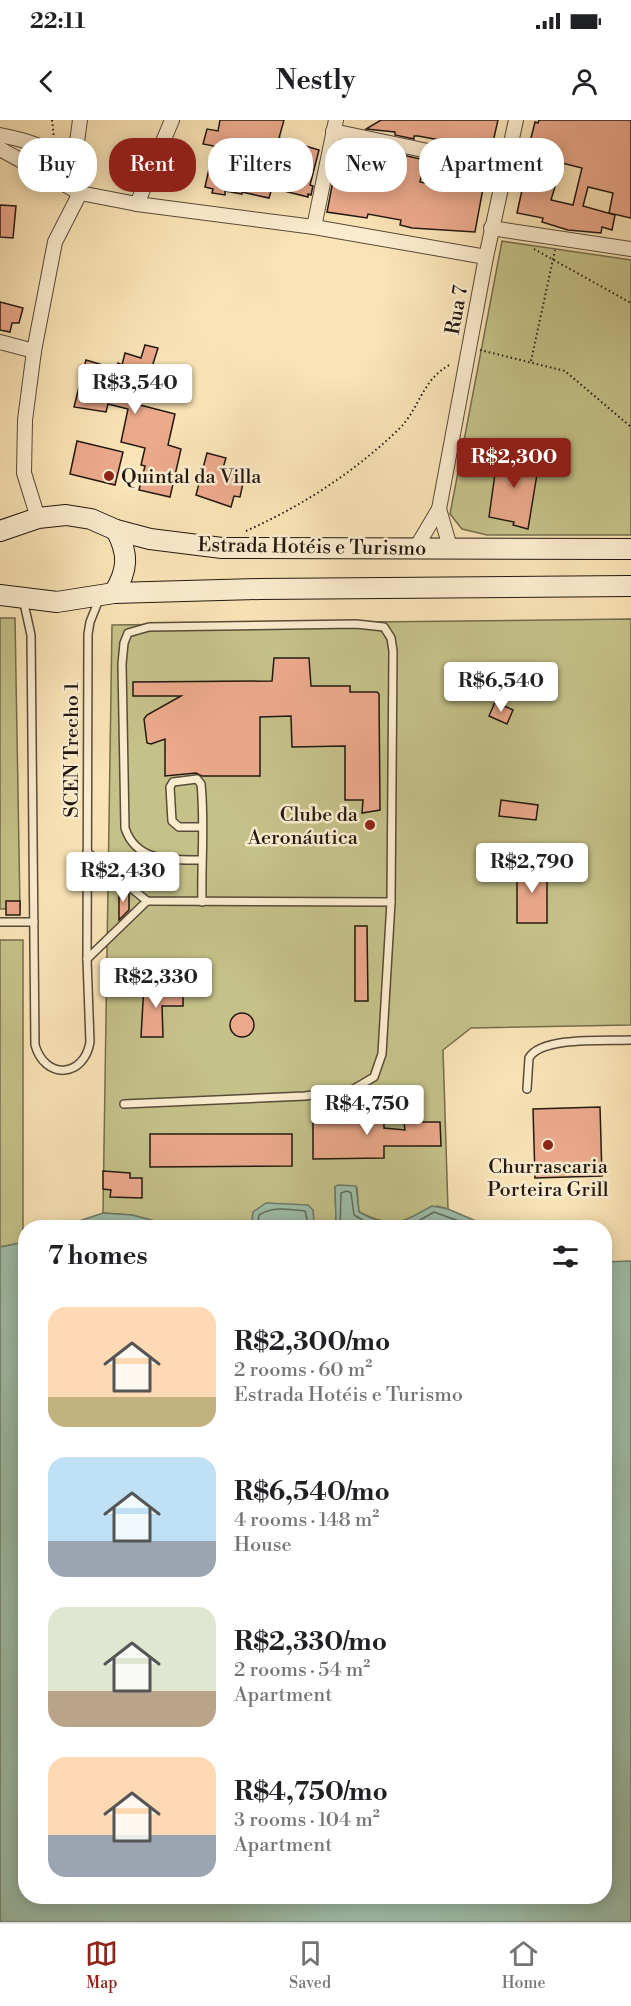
<!DOCTYPE html>
<html lang="en">
<head>
<meta charset="utf-8">
<style>
  :root { --surface:#fff; --page:#f6f6f6; --text:#202124; --muted:#757577; --line:#e0e0e0; --accent:#8f2418 }
  body { margin:0; font-family:"Libre Bodoni",serif; background:var(--page); color:var(--text); height:100vh; display:flex; flex-direction:column; font-size:22px; white-space:nowrap }
  * { box-sizing:border-box; margin:0 }
  p { font-size:20px; color:var(--muted) }
  .icon { flex:none; width:33px; height:33px; fill:none; stroke:currentColor; stroke-width:2; stroke-linecap:round; stroke-linejoin:round }
  .map { position:relative; flex:1; overflow:hidden }
  .sheet { position:absolute; left:18px; top:1100px; width:594px; height:684px; display:flex; flex-direction:column; background:var(--surface); border-radius:24px; box-shadow:0 3px 15px #0003 }
  .sheet>* { flex:none }
  .guide { position:absolute; left:18px; top:18px; width:596px; height:54px; display:flex; gap:12px }
  .price { position:absolute; translate:-50% -51px; padding:0 14px; border-radius:6px; background:#fff; color:#222; font-size:20px; line-height:39px; filter:drop-shadow(0 2px 3px #0008) }
  .price::after { content:''; position:absolute; left:50%; top:36px; width:18px; height:14px; margin-left:-9px; background:inherit; clip-path:polygon(0 0,100% 0,50% 100%) }
  .price.current { background:var(--accent); color:#fff }
  ul { padding:0; list-style:none }
  li { display:flex; align-items:center; gap:18px; height:150px; padding:0 30px }
  li span { display:grid; place-items:center; flex:none; width:168px; height:120px; border-radius:18px; color:#555 }
  li>.icon { margin-inline-start:auto }
  span .icon { width:72px; height:72px; fill:#fffc; stroke-width:1 }
  li b { font-size:26px }
  h2 { display:flex; justify-content:space-between; align-items:center; height:72px; padding:0 30px; font-size:26px }
  .pill { padding:0 21px; border-radius:24px; background:var(--surface); box-shadow:0 3px 15px #0003; font-size:21px; line-height:54px }
  .pill.current { background:var(--accent); color:#fff }
  .status { display:flex; justify-content:space-between; align-items:center; height:42px; padding:0 30px; background:var(--surface); direction:ltr }
  .status svg { height:16px; fill:currentColor }
  header { display:flex; justify-content:space-between; align-items:center; height:78px; padding:0 30px; background:var(--surface); font-size:27px; font-weight:700 }
  .tabs { display:flex; justify-content:space-around; align-items:center; height:84px; border-top:2px solid var(--line); background:var(--surface); font-size:16px; color:var(--muted) }
  .tabs a { display:grid; justify-items:center; gap:3px }
  .tabs .current { color:var(--accent) }
  .map>svg:first-child { display:block }
  .green { fill:#c5c289; stroke:#746d4d; stroke-width:1.5 }
  .water { fill:#9fbfa9; stroke:#6d7c6c; stroke-width:1.5 }
  .lines { fill:none; stroke-linecap:round; stroke-linejoin:round }
  .shore { stroke:#606c5d; stroke-width:1.5 }
  .building { fill:#ecaa8c; stroke:#221811; stroke-width:1.5; fill-rule:evenodd }
  .lane-casing { stroke:#584b3a; stroke-width:10 }
  .street-casing { stroke:#584b3a; stroke-width:16 }
  .secondary-casing { stroke:#221811; stroke-width:22 }
  .path { stroke:#221811; stroke-width:2; stroke-dasharray:1.5 3; stroke-linecap:butt }
  .lane { stroke:#fcedd0; stroke-width:7 }
  .street { stroke:#fcedd0; stroke-width:14 }
  .secondary { stroke:#fcedd0; stroke-width:20 }
  .poi-dot { fill:#8f2418; stroke:#fcedd0; stroke-width:2 }
  .labels { text-anchor:middle; stroke-width:5; stroke-linejoin:round; paint-order:stroke }
  .street-label { font-size:20px; fill:#221811; stroke:#fcedd0 }
  .poi-label { font-size:20px; fill:#221811; stroke:#fcedd0; text-anchor:start }
</style>
</head>
<body>
<div class="status"><b>22:11</b><svg viewBox="0 0 49 12"><path d="M0 12V9h3v3zM5 12V6h3v6zM10 12V3h3v9zM15 12V0h3v12zM26 1h20v11H26zM47 4h2v5h-2z"/></svg></div>
<header><svg class="icon" aria-label="back" viewBox="0 0 24 24"><path d="M15 5l-7 7 7 7"/></svg>Nestly<svg class="icon" aria-label="person" viewBox="0 0 24 24"><circle cx="12" cy="8" r="4"/><path d="M4 21q1-7 8-7t8 7"/></svg></header>
<div class="map">
<svg width="631" height="1802" viewBox="0 0 631 1802">
  <rect width="100%" height="100%" fill="#fae4b6"/>
  <filter id="stains"><feTurbulence type="fractalNoise" baseFrequency=".00333" numOctaves="4"/><feColorMatrix values="0 0 0 0 .2 0 0 0 0 .09 0 0 0 0 .02 0 0 0 .5 -.17"/></filter>
  <radialGradient id="worn" r=".72"><stop offset=".6" stop-color="#630" stop-opacity="0"/><stop offset="1" stop-color="#630" stop-opacity=".3"/></radialGradient>
  <!-- green -->
  <g class="green">
    <polygon points="502,121 631,140 631,415 487,415 462,409 450,394"/>
    <polygon points="0,498 15,498 20,789 0,789"/>
    <path d="M631,499V905L471,908L443,930L448,1089L437,1086C404,1102 394,1110 359,1092L357,1068L335,1067L336,1100L333,1105L314,1104L313,1090L250,1104L251,1107H177L132,1095L103,1093L112,505Z"/>
    <polygon points="0,820 23,820 23,1123 0,1127"/>
  </g>
  <!-- water -->
  <g class="water">
    <path d="M338,1065L356,1066L359,1092C394,1111 400,1103 432,1086L448,1089L490,1107H251L253,1092L266,1083L308,1085L313,1090L314,1104L333,1105L336,1100L335,1067Z"/>
    <polygon points="103,1093 132,1095 177,1107 61,1107"/>
    <polygon points="25,1122 26,1776 604,1776 604,1142 631,1141 631,1802 0,1802 0,1127"/>
  </g>
  <g class="lines">
    <!-- shore -->
    <g class="shore">
      <path d="M81,1107C109,1098 125,1099 154,1107"/>
      <path d="M257,1107L259,1095C273,1086 289,1089 305,1091L309,1107"/>
      <polyline points="340,1107 341,1073 347,1071 351,1073 354,1095 375,1107"/>
      <polyline points="408,1107 434,1092 475,1107"/>
    </g>
  </g>
  <!-- building -->
  <g class="building">
    <polygon points="220,0 284,0 279,18 319,30 310,65 313,66 311,75 308,74 308,77 272,68 269,78 242,72 242,74 225,71 225,75 212,73 213,69 205,67 214,26 203,24 207,9 218,11"/>
    <polygon points="381,0 498,0 490,35 469,30 467,25 418,16 414,16 414,19 395,15 395,12 366,9"/>
    <path d="M539,0H631V98L609,93L613,73L588,67L583,86L615,95L612,110L602,107L601,113L568,110L542,102L543,98L517,93L522,70L517,68L521,50H523L535,2L538,3ZM562,43L582,48L573,85L551,80Z"/>
    <polygon points="343,22 365,27 364,32 388,36 389,32 425,40 420,62 458,70 465,48 486,52 475,112 412,108 400,105 401,100 368,94 367,98 327,92 340,24"/>
    <polygon points="0,85 16,86 13,118 0,117"/>
    <polygon points="0,182 23,188 19,203 12,203 10,212 0,210"/>
    <polygon points="145,225 158,228 140,285 175,294 168,325 181,329 170,377 139,370 145,346 141,345 145,328 121,322 128,289 108,284 106,292 74,287 86,240 116,249 118,243 122,245 125,233 141,238"/>
    <polygon points="77,321 123,332 115,365 70,354"/>
    <polygon points="498,332 539,342 528,409 513,405 514,402 489,397"/>
    <polygon points="207,333 226,338 223,348 245,354 240,377 234,376 231,387 196,375"/>
    <polygon points="274,538 309,538 311,566 350,566 350,572 377,572 379,574 380,690 362,693 363,680 345,680 345,626 292,627 291,596 260,597 260,656 202,656 196,653 165,656 165,619 151,624 147,623 144,599 147,595 181,576 133,576 133,562 272,561"/>
    <polygon points="495,582 513,590 507,604 489,596"/>
    <polygon points="501,680 538,685 536,700 499,696"/>
    <rect x="517" y="744" width="30" height="59"/>
    <polygon points="119,766 129,774 129,790 119,800"/>
    <rect x="6" y="781" width="14" height="14"/>
    <polygon points="355,806 367,806 368,881 355,881"/>
    <polygon points="162,863 162,875 183,874 183,886 162,886 163,917 141,917 144,864"/>
    <circle cx="242" cy="905" r="12"/>
    <polygon points="600,987 602,1056 535,1058 533,989"/>
    <polygon points="384,994 384,1008 405,1010 404,1002 440,1002 441,1026 384,1026 384,1038 313,1039 313,995"/>
    <polygon points="150,1014 292,1014 292,1046 150,1047"/>
    <polygon points="103,1051 130,1053 130,1058 142,1058 142,1078 110,1077 111,1070 103,1069"/>
  </g>
  <g class="lines">
    <defs>
      <g id="lane">
        <path d="M23,479L31,515L35,925C45,960 84,958 90,922L87,839L88,514L90,502L100,477"/>
        <path d="M202,707H179L172,701L170,667L173,662L197,659L201,664C205,703 201,743 202,782"/>
        <polyline points="87,732 147,781 391,782"/>
        <polyline points="0,802 34,802"/>
        <polyline points="87,839 147,781"/>
        <path d="M527,969L529,938C541,916 608,921 631,920"/>
        <path d="M124,984L305,976L352,970L374,957L382,934L391,782L393,531L391,518L384,507L356,504L149,507L128,513L124,523L122,544L125,708C136,742 170,740 201,740"/>
      </g>
      <g id="street">
        <polyline points="333,11 504,47"/>
        <path d="M0,15C31,21 54,27 71,55"/>
        <polyline points="0,29 80,73 137,84 314,107 486,137"/>
        <polyline points="72,58 80,0"/>
        <polyline points="137,84 172,0"/>
        <polyline points="314,107 336,0"/>
        <polyline points="491,108 631,129"/>
        <polyline points="0,222 34,231"/>
        <polyline points="439,389 450,427"/>
        <polyline points="38,398 24,353 25,300 34,231 55,122 80,73"/>
        <polyline points="417,426 439,389 486,137 516,0"/>
      </g>
      <g id="secondary">
        <polyline points="0,411 38,398 66,395 91,399 116,410 150,419 222,428 631,429"/>
        <path d="M114,473C128,450 129,434 116,410"/>
        <polyline points="0,475 57,482 114,473 260,469 631,466"/>
      </g>
    </defs>
    <!-- lane casing -->
    <use href="#lane" class="lane-casing"/>
    <!-- street casing -->
    <use href="#street" class="street-casing"/>
    <!-- secondary casing -->
    <use href="#secondary" class="secondary-casing"/>
    <!-- path -->
    <g class="path">
      <polyline points="52,0 54,18"/>
      <polyline points="534,129 631,183"/>
      <polyline points="480,230 565,251 631,307"/>
      <polyline points="531,241 555,130"/>
      <path d="M246,411C302,386 353,353 398,310C420,289 421,260 451,244"/>
    </g>
    <!-- lane -->
    <use href="#lane" class="lane"/>
    <!-- street -->
    <use href="#street" class="street"/>
    <!-- secondary -->
    <use href="#secondary" class="secondary"/>
  </g>
  <!-- markers -->
  <g class="poi-dot">
    <circle cx="109" cy="356" r="6"/>
    <circle cx="370" cy="705" r="6"/>
    <circle cx="548" cy="1025" r="6"/>
  </g>
  <g class="labels">
    <!-- street labels -->
    <g class="street-label">
      <text transform="translate(456 190) rotate(-80)" y="7">Rua 7</text>
      <text transform="translate(312 426) rotate(1)" y="7">Estrada Hotéis e Turismo</text>
      <text transform="translate(71 630) rotate(-90)" y="7">SCEN Trecho 1</text>
    </g>
    <!-- poi labels -->
    <g class="poi-label">
      <text x="121" y="363">Quintal da Villa</text>
      <text x="358" y="701" text-anchor="end">Clube da<tspan x="358" dy="23">Aeronáutica</tspan></text>
      <text x="548" y="1053" text-anchor="middle">Churrascaria<tspan x="548" dy="23">Porteira Grill</tspan></text>
    </g>
  </g>
  <rect width="100%" height="100%" filter="url(#stains)"/>
  <rect width="100%" height="100%" fill="url(#worn)"/>
</svg>
<b class="price" style="left:135px;top:295px">R$3,540</b>
<b class="price current" style="left:514px;top:369px">R$2,300</b>
<b class="price" style="left:501px;top:593px">R$6,540</b>
<b class="price" style="left:532px;top:774px">R$2,790</b>
<b class="price" style="left:123px;top:783px">R$2,430</b>
<b class="price" style="left:156px;top:889px">R$2,330</b>
<b class="price" style="left:367px;top:1016px">R$4,750</b>
<div class="guide">
<a class="pill">Buy</a>
<a class="pill current">Rent</a>
<a class="pill">Filters</a>
<a class="pill">New</a>
<a class="pill">Apartment</a>
</div>
<section class="sheet">
<h2>7 homes<svg class="icon" aria-label="filters" viewBox="0 0 24 24"><path d="M4 7h16M4 17h16"/><circle cx="9" cy="7" r="2"/><circle cx="15" cy="17" r="2"/></svg></h2>
<ul>
<li><span style="background:linear-gradient(#ffd9b3 75%,#c2b280 0)"><svg class="icon" aria-label="home" viewBox="0 0 24 24"><path d="M3 11l9-7 9 7M6 9v11h12V9"/></svg></span><div><b>R$2,300/mo</b><p>2 rooms · 60 m²</p><p>Estrada Hotéis e Turismo</p></div></li>
<li><span style="background:linear-gradient(#bfe0f5 70%,#9aa5b1 0)"><svg class="icon" aria-label="home" viewBox="0 0 24 24"><path d="M3 11l9-7 9 7M6 9v11h12V9"/></svg></span><div><b>R$6,540/mo</b><p>4 rooms · 148 m²</p><p>House</p></div></li>
<li><span style="background:linear-gradient(#dfe7d0 70%,#b9a48a 0)"><svg class="icon" aria-label="home" viewBox="0 0 24 24"><path d="M3 11l9-7 9 7M6 9v11h12V9"/></svg></span><div><b>R$2,330/mo</b><p>2 rooms · 54 m²</p><p>Apartment</p></div></li>
<li><span style="background:linear-gradient(#ffd9b3 65%,#9aa5b1 0)"><svg class="icon" aria-label="home" viewBox="0 0 24 24"><path d="M3 11l9-7 9 7M6 9v11h12V9"/></svg></span><div><b>R$4,750/mo</b><p>3 rooms · 104 m²</p><p>Apartment</p></div></li>
</ul>
</section>
</div>
<nav class="tabs">
<a class="current"><svg class="icon" aria-label="map" viewBox="0 0 24 24"><path d="M3 6l6-2 6 2 6-2v14l-6 2-6-2-6 2zM9 4v14M15 6v14"/></svg>Map</a>
<a><svg class="icon" aria-label="saved" viewBox="0 0 24 24"><path d="M7 4h10v16l-5-4-5 4z"/></svg>Saved</a>
<a><svg class="icon" aria-label="home" viewBox="0 0 24 24"><path d="M3 11l9-7 9 7M6 9v11h12V9"/></svg>Home</a>
</nav>
</body>
</html>
